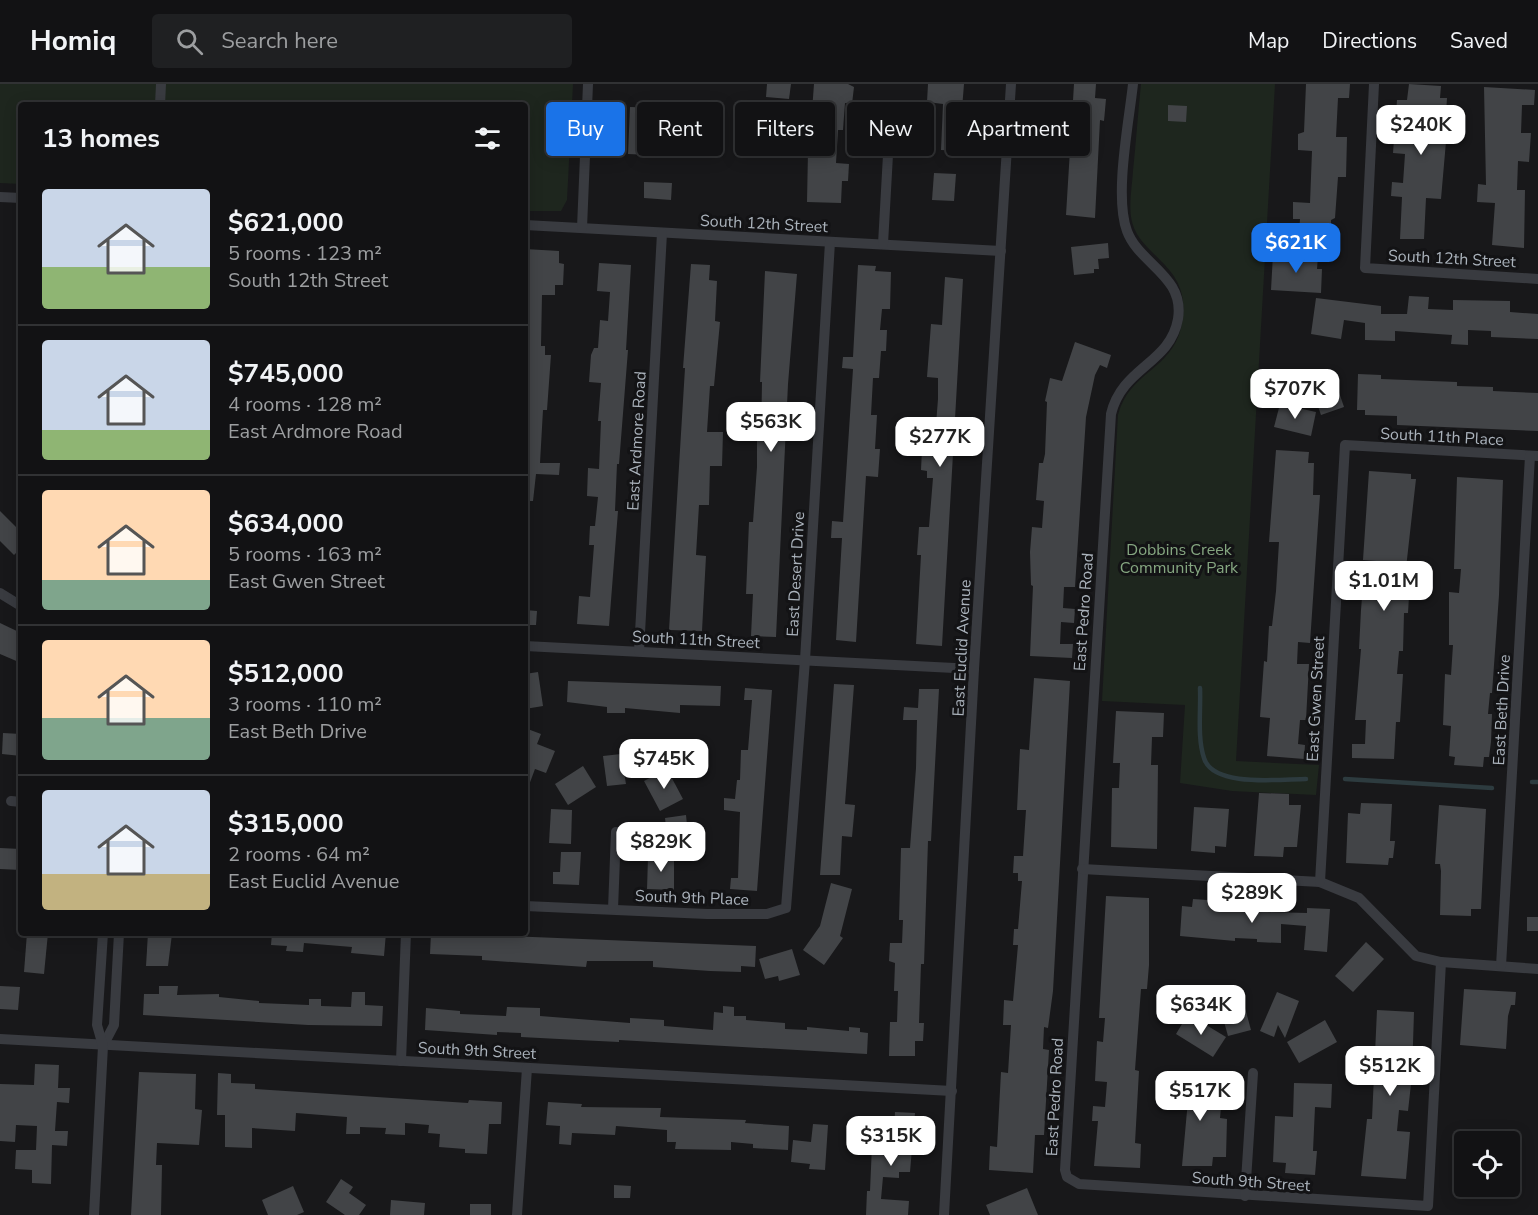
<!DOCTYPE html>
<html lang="en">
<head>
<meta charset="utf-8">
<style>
  :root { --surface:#121214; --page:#1f2022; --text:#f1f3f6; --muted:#9c9ea0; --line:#313234; --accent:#1a73e8 }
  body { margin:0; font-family:"Nunito Sans",sans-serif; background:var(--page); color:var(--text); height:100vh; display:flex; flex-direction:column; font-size:22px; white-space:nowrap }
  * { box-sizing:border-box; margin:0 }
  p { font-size:20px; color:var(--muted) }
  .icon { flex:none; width:33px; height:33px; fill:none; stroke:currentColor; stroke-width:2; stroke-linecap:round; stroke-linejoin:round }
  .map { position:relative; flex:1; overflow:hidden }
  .details { position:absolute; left:18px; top:18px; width:510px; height:834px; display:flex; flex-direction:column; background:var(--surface); border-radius:6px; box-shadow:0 3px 15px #0003,0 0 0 2px var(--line) }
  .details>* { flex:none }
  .guide { position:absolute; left:546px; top:18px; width:570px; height:54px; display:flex; gap:12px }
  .buttons { position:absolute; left:1454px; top:1047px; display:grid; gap:12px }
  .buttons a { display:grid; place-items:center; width:66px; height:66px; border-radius:6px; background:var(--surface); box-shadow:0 3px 15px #0003,0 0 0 2px var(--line); font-size:30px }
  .price { position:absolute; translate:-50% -51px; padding:0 14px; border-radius:12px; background:#fff; color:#222; font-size:20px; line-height:39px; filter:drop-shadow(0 2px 3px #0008) }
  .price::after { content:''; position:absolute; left:50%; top:36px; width:18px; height:14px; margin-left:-9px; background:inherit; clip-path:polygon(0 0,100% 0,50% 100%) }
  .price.on { background:var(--accent); color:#fff }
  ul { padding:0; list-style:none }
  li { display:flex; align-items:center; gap:18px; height:150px; padding:0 24px }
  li+li { border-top:2px solid var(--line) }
  li span { display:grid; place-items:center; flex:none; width:168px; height:120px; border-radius:6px; color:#555 }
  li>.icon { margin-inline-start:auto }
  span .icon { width:72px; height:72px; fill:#fffc; stroke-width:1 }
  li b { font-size:26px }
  h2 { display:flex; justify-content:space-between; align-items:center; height:72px; padding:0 24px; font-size:26px }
  .chip { padding:0 21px; border-radius:6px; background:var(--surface); box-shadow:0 3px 15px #0003,0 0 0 2px var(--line); font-size:21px; line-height:54px }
  .chip.on { background:var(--accent); color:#fff }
  header { display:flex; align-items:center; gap:36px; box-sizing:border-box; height:84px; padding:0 30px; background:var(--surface); border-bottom:2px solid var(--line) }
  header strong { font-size:28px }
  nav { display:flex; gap:33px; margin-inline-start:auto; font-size:21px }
  .search { width:420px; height:54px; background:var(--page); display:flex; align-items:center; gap:15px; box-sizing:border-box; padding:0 21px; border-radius:6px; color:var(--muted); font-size:22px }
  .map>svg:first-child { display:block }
  .green { fill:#1e261e }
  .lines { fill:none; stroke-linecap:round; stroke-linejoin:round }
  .stream { stroke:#2d3b3f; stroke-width:4.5 }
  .building { fill:#424447 }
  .minor { stroke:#393b40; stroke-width:10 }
  .labels { text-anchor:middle; stroke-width:6; stroke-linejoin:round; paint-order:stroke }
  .street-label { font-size:16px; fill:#aab2bb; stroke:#131315 }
  .park-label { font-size:16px; fill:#85a680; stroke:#131315 }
</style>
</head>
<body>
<header>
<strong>Homiq</strong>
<div class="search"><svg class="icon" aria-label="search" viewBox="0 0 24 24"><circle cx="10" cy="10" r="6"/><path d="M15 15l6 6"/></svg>Search here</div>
<nav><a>Map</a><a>Directions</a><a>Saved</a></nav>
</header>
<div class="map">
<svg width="1538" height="1131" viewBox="0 0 1538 1131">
  <rect width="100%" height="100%" fill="#18181a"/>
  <!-- green -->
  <g class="green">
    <polygon points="0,0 573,0 567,116 561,127 525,127 525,21 21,21 21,100 0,99"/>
    <path d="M1141,0H1275L1236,677L1319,681L1316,711L1232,707L1180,699L1185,621L1102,617L1118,331C1129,288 1171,286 1181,244C1196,179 1137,175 1131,133C1129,118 1132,102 1133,87C1136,58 1138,29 1141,0Z"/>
  </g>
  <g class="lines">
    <!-- stream -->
    <g class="stream">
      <path d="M1200,604C1201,626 1197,653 1204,674C1213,704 1281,695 1306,695"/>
      <polyline points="1345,695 1492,704"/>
      <polyline points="1532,698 1538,698"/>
    </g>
  </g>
  <!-- building -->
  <g class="building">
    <polygon points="767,0 791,0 789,15 766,13"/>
    <polygon points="814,0 848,0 854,3 852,20 845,19 843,46 838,46 836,79 849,80 848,97 842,97 841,119 807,118 808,67 802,66 804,27 812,27"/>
    <polygon points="928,0 964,0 961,38 966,39 964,67 941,66 943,20 927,18"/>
    <polygon points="1074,0 1096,0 1095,14 1106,15 1104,37 1100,36 1095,134 1066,131"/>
    <polygon points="1306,0 1350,0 1349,14 1338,14 1336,53 1347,53 1346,93 1338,93 1335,134 1331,136 1331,150 1299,149 1300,135 1293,135 1293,118 1310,119 1312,67 1298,66 1298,50 1304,48"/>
    <polygon points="1409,0 1441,2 1440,14 1447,14 1445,46 1447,46 1441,115 1426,114 1424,155 1400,155 1402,113 1391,112 1392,98 1403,99 1405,70 1393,69 1394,55 1407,56 1409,30 1396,29 1397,16 1407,16"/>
    <polygon points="1484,3 1535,6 1534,21 1522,21 1521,49 1531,49 1529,78 1518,77 1517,106 1525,106 1524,164 1492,161 1495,119 1477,118 1478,100 1486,101"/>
    <polygon points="1168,21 1187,22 1186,38 1168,37"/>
    <polygon points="630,23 658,24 657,60 651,60 650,71 628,70"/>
    <polygon points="934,89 956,90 954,117 932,116"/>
    <polygon points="644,98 672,99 671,116 644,114"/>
    <polygon points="1108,159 1109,174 1098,175 1099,185 1094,185 1094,189 1074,191 1071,163"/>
    <polygon points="525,165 559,167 559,179 564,180 563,201 555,201 555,211 542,211 541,262 545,262 545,271 551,271 547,326 543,326 540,379 560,379 559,391 536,390 533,417 525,417"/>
    <polygon points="1273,170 1318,172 1317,185 1322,185 1321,209 1271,206"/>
    <polygon points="599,179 631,181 626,266 628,266 619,380 617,380 615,427 618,427 609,542 577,540 579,512 590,513 594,461 589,461 590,442 595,442 598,413 587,412 588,384 599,385 601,337 598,337 601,299 589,298 591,271 594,264 598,264 600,236 608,237 610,208 597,207"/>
    <polygon points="691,180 710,181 709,196 717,197 715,237 720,238 714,302 710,302 707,348 723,348 722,382 710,382 709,421 699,421 696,471 706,472 702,547 669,546 685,284 683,284"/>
    <polygon points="858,181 876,182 875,187 891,188 890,225 882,225 880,246 887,246 886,267 881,267 879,294 873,294 871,331 877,331 875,365 880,365 878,393 866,392 856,558 836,556 842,454 831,454 832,437 843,438 853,285 842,284 843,273 853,273"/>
    <polygon points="765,187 797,190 788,300 776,553 751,552 753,510 746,510 749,438 753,438 757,383 757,355 761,355 762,298 760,298"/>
    <polygon points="945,193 963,195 942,562 916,560 921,471 917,471 919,443 929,443 933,394 927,394 927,387 921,386 922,365 934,366 938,315 938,294 927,293 931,240 942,241"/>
    <polygon points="1409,212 1429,213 1428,225 1453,226 1453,216 1510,217 1510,228 1538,230 1538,255 1491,253 1491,247 1468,246 1468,261 1451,260 1452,251 1395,247 1395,257 1365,256 1365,239 1344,236 1341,255 1311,250 1316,214 1381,222 1381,230 1407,230"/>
    <polygon points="1075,258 1111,271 1107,284 1100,281 1095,291 1086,333 1075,503 1064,503 1063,524 1075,525 1074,539 1061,538 1060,560 1073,560 1072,574 1030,572 1033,502 1031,501 1030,468 1032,443 1042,444 1044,417 1036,416 1039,379 1043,379 1045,370 1047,318 1045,317 1050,294 1062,297"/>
    <polygon points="1331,285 1344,323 1321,331 1308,294"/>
    <polygon points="1358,290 1381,291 1381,295 1457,298 1457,302 1493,303 1493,307 1538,309 1538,347 1397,341 1397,332 1365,331 1365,326 1357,326"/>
    <polygon points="1280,320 1316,328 1311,352 1274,343"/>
    <polygon points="1276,366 1309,368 1308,379 1314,379 1313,411 1320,411 1310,559 1298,558 1297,580 1309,580 1306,636 1300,636 1298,660 1305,661 1304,675 1267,672 1270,634 1260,633 1264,577 1267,578 1269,542 1272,542 1276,507 1279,458 1269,458"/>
    <polygon points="1369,387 1411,390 1411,395 1416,395 1403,511 1409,512 1408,529 1404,529 1403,567 1399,567 1397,590 1403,590 1400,638 1396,638 1394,675 1352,674 1352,660 1365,660 1366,636 1355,636 1361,565 1359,565 1361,526 1363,501 1374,502 1376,477 1363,476"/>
    <polygon points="1457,393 1503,396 1499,511 1492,609 1490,609 1488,630 1492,630 1491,658 1489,673 1484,673 1483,683 1454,681 1455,673 1449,672 1451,642 1443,641 1445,590 1451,591 1453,561 1449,561 1449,508 1459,509 1461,485 1454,485"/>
    <polygon points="0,427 21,448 21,464 14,471 0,457"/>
    <polygon points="525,526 537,527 536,541 525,541"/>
    <polygon points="0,539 21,549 21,579 0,570"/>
    <polygon points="538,588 543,622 525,625 525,590"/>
    <polygon points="1034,594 1070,597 1053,907 1048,944 1044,943 1043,965 1049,966 1044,1051 1035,1051 1033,1089 989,1086 990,1062 997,1063 1001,988 1008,989 1011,941 1003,941 1004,916 1013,917 1018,861 1013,861 1014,845 1018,845 1022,797 1018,797 1018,789 1013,789 1014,772 1023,772 1026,726 1017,726 1020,665 1029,666"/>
    <polygon points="568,597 721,602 720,622 680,621 680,629 625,624 625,629 607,629 607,623 567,618"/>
    <polygon points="834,600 854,601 845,720 855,721 852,753 842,752 840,791 820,791"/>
    <polygon points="745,604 772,606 757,807 730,805 731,794 738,794 740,728 724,726 724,714 735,715 737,696 740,696 741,666 748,666 752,616 744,616"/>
    <polygon points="919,605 939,605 931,757 928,757 924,880 921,880 919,939 924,939 923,957 915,957 915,972 889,972 890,938 897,938 898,907 894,907 895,879 889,877 890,859 902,859 903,836 899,836 901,764 910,764 916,684 917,636 903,636 904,623 918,624"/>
    <polygon points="1116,627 1164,629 1163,653 1152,653 1151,681 1158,681 1157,765 1111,763 1112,704 1119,704 1120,679 1113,679"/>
    <polygon points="525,644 541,650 537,660 555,667 546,689 535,685 526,709"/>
    <polygon points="3,649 21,650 21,672 2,670"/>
    <polygon points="621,670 626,700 607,702 603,672"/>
    <polygon points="583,682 596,703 568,721 555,700"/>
    <polygon points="667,685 683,715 660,727 644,697"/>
    <polygon points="1259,709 1289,710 1289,721 1301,721 1297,763 1284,763 1283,773 1254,772"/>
    <polygon points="1361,719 1392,720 1390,757 1395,757 1393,774 1389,774 1388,781 1346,779 1348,729 1360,730"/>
    <polygon points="1439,721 1486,725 1481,825 1471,825 1471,832 1440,831 1441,787 1440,780 1435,780"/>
    <polygon points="1194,723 1229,725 1226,763 1215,762 1215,769 1191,767"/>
    <polygon points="551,725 572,726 571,760 549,759"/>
    <polygon points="686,731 687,741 692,740 694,764 669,767 665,734"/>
    <polygon points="0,764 21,765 21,786 0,785"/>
    <polygon points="561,768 581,768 579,801 553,800 553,788 560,788"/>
    <polygon points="648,773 674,773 674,806 647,805"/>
    <polygon points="831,799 852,805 840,852 843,854 824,881 803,866 820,842"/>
    <polygon points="1106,812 1149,814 1149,881 1147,905 1141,905 1135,986 1139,987 1135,1059 1141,1060 1140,1084 1094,1082 1098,1037 1092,1037 1093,1022 1105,1023 1107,998 1095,997 1097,957 1103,958 1105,934 1099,934"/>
    <polygon points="1193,815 1235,818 1235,825 1267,825 1267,828 1307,829 1307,824 1330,825 1327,868 1304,866 1306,842 1281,840 1281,859 1257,858 1257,855 1235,854 1235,857 1180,852 1182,822 1192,823"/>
    <rect x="1527" y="833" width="11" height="14"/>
    <polygon points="27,849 48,849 44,890 24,888"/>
    <polygon points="148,849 172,850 168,882 146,882"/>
    <polygon points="272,849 386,849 384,872 351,869 352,863 304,859 303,868 286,867 287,862 271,861"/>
    <polygon points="431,849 756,862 755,883 741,882 741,888 710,887 653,883 653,877 587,877 586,883 482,876 482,872 430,870"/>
    <polygon points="1366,858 1384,875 1353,908 1335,892"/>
    <polygon points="792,865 800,891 779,897 778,892 765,895 759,875"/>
    <polygon points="0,902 20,903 18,926 0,925"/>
    <polygon points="159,902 178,902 177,911 219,910 219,913 259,917 259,919 309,921 309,915 321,915 321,922 351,923 352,908 365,908 365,921 383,922 382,942 308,941 143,931 144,910 159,910"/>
    <polygon points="1239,902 1251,946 1228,952 1216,909"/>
    <polygon points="1464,905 1516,908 1515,921 1511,921 1508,932 1506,965 1460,961"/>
    <polygon points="1277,908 1299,917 1285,954 1278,941 1274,953 1260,947"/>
    <polygon points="723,922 734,923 734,932 746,932 746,936 785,939 785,945 807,946 807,943 849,947 849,943 860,944 860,948 868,949 867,970 619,956 619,958 578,956 521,953 521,949 497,948 497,951 425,946 426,924 460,927 460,930 506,932 507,923 540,924 540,932 630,939 630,934 664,936 664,942 713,946 714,928 723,929"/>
    <polygon points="1377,926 1414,928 1412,991 1408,1027 1399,1026 1397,1047 1410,1048 1406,1095 1361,1092 1367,1035 1372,1035"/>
    <polygon points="1188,930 1226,953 1213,973 1176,950"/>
    <polygon points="1325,936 1337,958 1299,979 1287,958"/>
    <polygon points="35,980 59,981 58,1004 70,1004 69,1019 57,1018 55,1047 68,1047 67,1062 52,1061 51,1100 32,1099 32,1086 15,1085 16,1066 36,1066 37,1042 16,1041 15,1058 0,1057 0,1000 34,1001"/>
    <polygon points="139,988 196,990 195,1025 202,1026 199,1061 157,1059 156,1081 162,1081 161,1131 131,1131"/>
    <polygon points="218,989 231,990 231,999 255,1000 255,1005 468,1019 469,1016 502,1018 501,1040 489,1040 487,1070 465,1069 465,1065 439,1063 440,1050 428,1049 429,1041 405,1039 405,1051 385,1050 386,1044 360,1043 360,1050 346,1050 347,1033 296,1029 295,1047 252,1044 252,1064 225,1063 225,1031 217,1031"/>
    <polygon points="1172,991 1207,994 1206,1004 1213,1004 1212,1023 1221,1024 1220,1034 1227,1035 1226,1073 1213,1073 1212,1082 1182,1082 1188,1016 1170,1015"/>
    <polygon points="1294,999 1332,1000 1331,1024 1315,1023 1313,1067 1317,1067 1315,1091 1285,1089 1286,1079 1273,1078 1275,1032 1293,1033"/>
    <polygon points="548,1018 582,1020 581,1023 661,1024 660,1033 746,1036 745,1039 789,1042 788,1066 753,1064 753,1060 731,1058 731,1066 675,1065 676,1058 667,1058 667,1046 616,1042 615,1051 572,1049 571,1061 559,1060 560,1042 546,1041"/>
    <polygon points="895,1028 915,1029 910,1088 899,1088 899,1094 883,1093 881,1115 909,1117 908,1131 866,1131 867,1107 870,1107 872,1061 893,1062"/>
    <polygon points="813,1040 828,1041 825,1086 809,1085 810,1080 791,1078 793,1056 811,1058"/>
    <polygon points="341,1095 353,1103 349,1109 366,1121 359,1131 345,1131 326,1118"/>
    <polygon points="614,1101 631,1102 630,1114 614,1114"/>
    <polygon points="293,1102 304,1128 297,1131 268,1131 262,1116"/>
    <polygon points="1027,1104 1038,1131 990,1131 986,1121"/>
    <polygon points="391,1116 425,1119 424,1131 390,1131"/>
    <rect x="470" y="1120" width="21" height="11"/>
  </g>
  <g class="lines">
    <!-- minor -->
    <g class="minor">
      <path d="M1133,0C1129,38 1114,112 1127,147C1139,180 1185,192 1178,235C1170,280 1122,283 1111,330L1065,1086L1067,1093L1079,1100L1428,1122L1441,878"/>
      <polyline points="1374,0 1365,184 1538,195"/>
      <polyline points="160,21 161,0"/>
      <polyline points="0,113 21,114"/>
      <polyline points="525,141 1001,167"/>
      <polyline points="582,144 588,0"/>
      <polyline points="883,160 890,35"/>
      <polyline points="0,509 21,522"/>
      <polyline points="525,562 974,585"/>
      <polyline points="639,567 662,149"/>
      <polyline points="11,717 21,718"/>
      <polyline points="1082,785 1320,798 1359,814 1416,872 1441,878 1538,885"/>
      <polyline points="1320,798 1345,361 1538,372"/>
      <polyline points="525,822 707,830 767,830 786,824 805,576 830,158"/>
      <polyline points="613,825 616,748"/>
      <polyline points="1501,882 1530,372"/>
      <polyline points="0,955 952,1007"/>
      <polyline points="103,962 114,941 119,849"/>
      <polyline points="401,977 406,849"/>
      <polyline points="1245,1112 1253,989"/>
      <polyline points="94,1131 103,962 97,941 103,849"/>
      <polyline points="517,1131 527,984"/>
      <polyline points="944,1131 974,585 1011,0"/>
    </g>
  </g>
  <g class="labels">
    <!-- street labels -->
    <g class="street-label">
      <text transform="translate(764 139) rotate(3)" y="6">South 12th Street</text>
      <text transform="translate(1452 174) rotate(3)" y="6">South 12th Street</text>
      <text transform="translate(1442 352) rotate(3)" y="6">South 11th Place</text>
      <text transform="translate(636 357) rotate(-87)" y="6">East Ardmore Road</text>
      <text transform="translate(795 490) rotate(-87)" y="6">East Desert Drive</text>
      <text transform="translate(1083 528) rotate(-86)" y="6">East Pedro Road</text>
      <text transform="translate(696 555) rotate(3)" y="6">South 11th Street</text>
      <text transform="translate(961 564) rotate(-87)" y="6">East Euclid Avenue</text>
      <text transform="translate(1315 615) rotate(-87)" y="6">East Gwen Street</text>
      <text transform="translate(1501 626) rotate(-87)" y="6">East Beth Drive</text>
      <text transform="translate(692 813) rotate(2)" y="6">South 9th Place</text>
      <text transform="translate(477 966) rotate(3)" y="6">South 9th Street</text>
      <text transform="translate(1054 1013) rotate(-87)" y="6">East Pedro Road</text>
      <text transform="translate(1251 1097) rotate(4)" y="6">South 9th Street</text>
    </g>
    <!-- park labels -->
    <g class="park-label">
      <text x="1179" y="471">Dobbins Creek<tspan x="1179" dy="18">Community Park</tspan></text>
    </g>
  </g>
</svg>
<div class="buttons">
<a><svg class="icon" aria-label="locate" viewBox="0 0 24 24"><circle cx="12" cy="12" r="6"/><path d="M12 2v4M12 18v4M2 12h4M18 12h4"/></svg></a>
</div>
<b class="price" style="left:1421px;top:72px">$240K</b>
<b class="price on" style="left:1296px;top:190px">$621K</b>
<b class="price" style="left:1295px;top:336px">$707K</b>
<b class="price" style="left:771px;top:369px">$563K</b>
<b class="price" style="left:940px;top:384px">$277K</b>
<b class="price" style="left:1384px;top:528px">$1.01M</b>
<b class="price" style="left:664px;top:706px">$745K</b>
<b class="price" style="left:661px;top:789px">$829K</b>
<b class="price" style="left:1252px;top:840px">$289K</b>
<b class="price" style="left:1201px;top:952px">$634K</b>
<b class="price" style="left:1390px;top:1013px">$512K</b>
<b class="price" style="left:1200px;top:1038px">$517K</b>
<b class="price" style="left:891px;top:1083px">$315K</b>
<div class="guide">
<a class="chip on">Buy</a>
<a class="chip">Rent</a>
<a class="chip">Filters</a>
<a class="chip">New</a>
<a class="chip">Apartment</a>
</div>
<section class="details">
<h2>13 homes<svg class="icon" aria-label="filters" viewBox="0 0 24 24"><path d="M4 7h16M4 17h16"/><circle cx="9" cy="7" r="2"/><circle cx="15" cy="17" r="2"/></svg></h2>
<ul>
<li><span style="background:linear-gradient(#c9d6e8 65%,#8fb573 0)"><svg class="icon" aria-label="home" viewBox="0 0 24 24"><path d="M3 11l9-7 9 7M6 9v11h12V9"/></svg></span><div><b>$621,000</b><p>5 rooms · 123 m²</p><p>South 12th Street</p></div></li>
<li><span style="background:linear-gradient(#c9d6e8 75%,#8fb573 0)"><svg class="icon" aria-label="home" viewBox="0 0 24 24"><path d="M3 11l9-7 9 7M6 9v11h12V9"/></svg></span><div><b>$745,000</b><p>4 rooms · 128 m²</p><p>East Ardmore Road</p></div></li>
<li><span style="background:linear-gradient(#ffd9b3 75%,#7fa58c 0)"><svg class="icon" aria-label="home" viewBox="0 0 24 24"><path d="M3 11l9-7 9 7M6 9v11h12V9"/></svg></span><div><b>$634,000</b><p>5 rooms · 163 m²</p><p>East Gwen Street</p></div></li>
<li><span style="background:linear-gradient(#ffd9b3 65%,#7fa58c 0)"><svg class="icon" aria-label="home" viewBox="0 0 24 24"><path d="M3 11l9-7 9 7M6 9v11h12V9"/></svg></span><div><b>$512,000</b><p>3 rooms · 110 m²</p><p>East Beth Drive</p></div></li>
<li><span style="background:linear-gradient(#c9d6e8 70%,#c2b280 0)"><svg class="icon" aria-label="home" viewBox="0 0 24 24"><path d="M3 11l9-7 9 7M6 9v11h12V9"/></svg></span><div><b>$315,000</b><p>2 rooms · 64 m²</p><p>East Euclid Avenue</p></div></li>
</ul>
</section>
</div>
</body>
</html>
